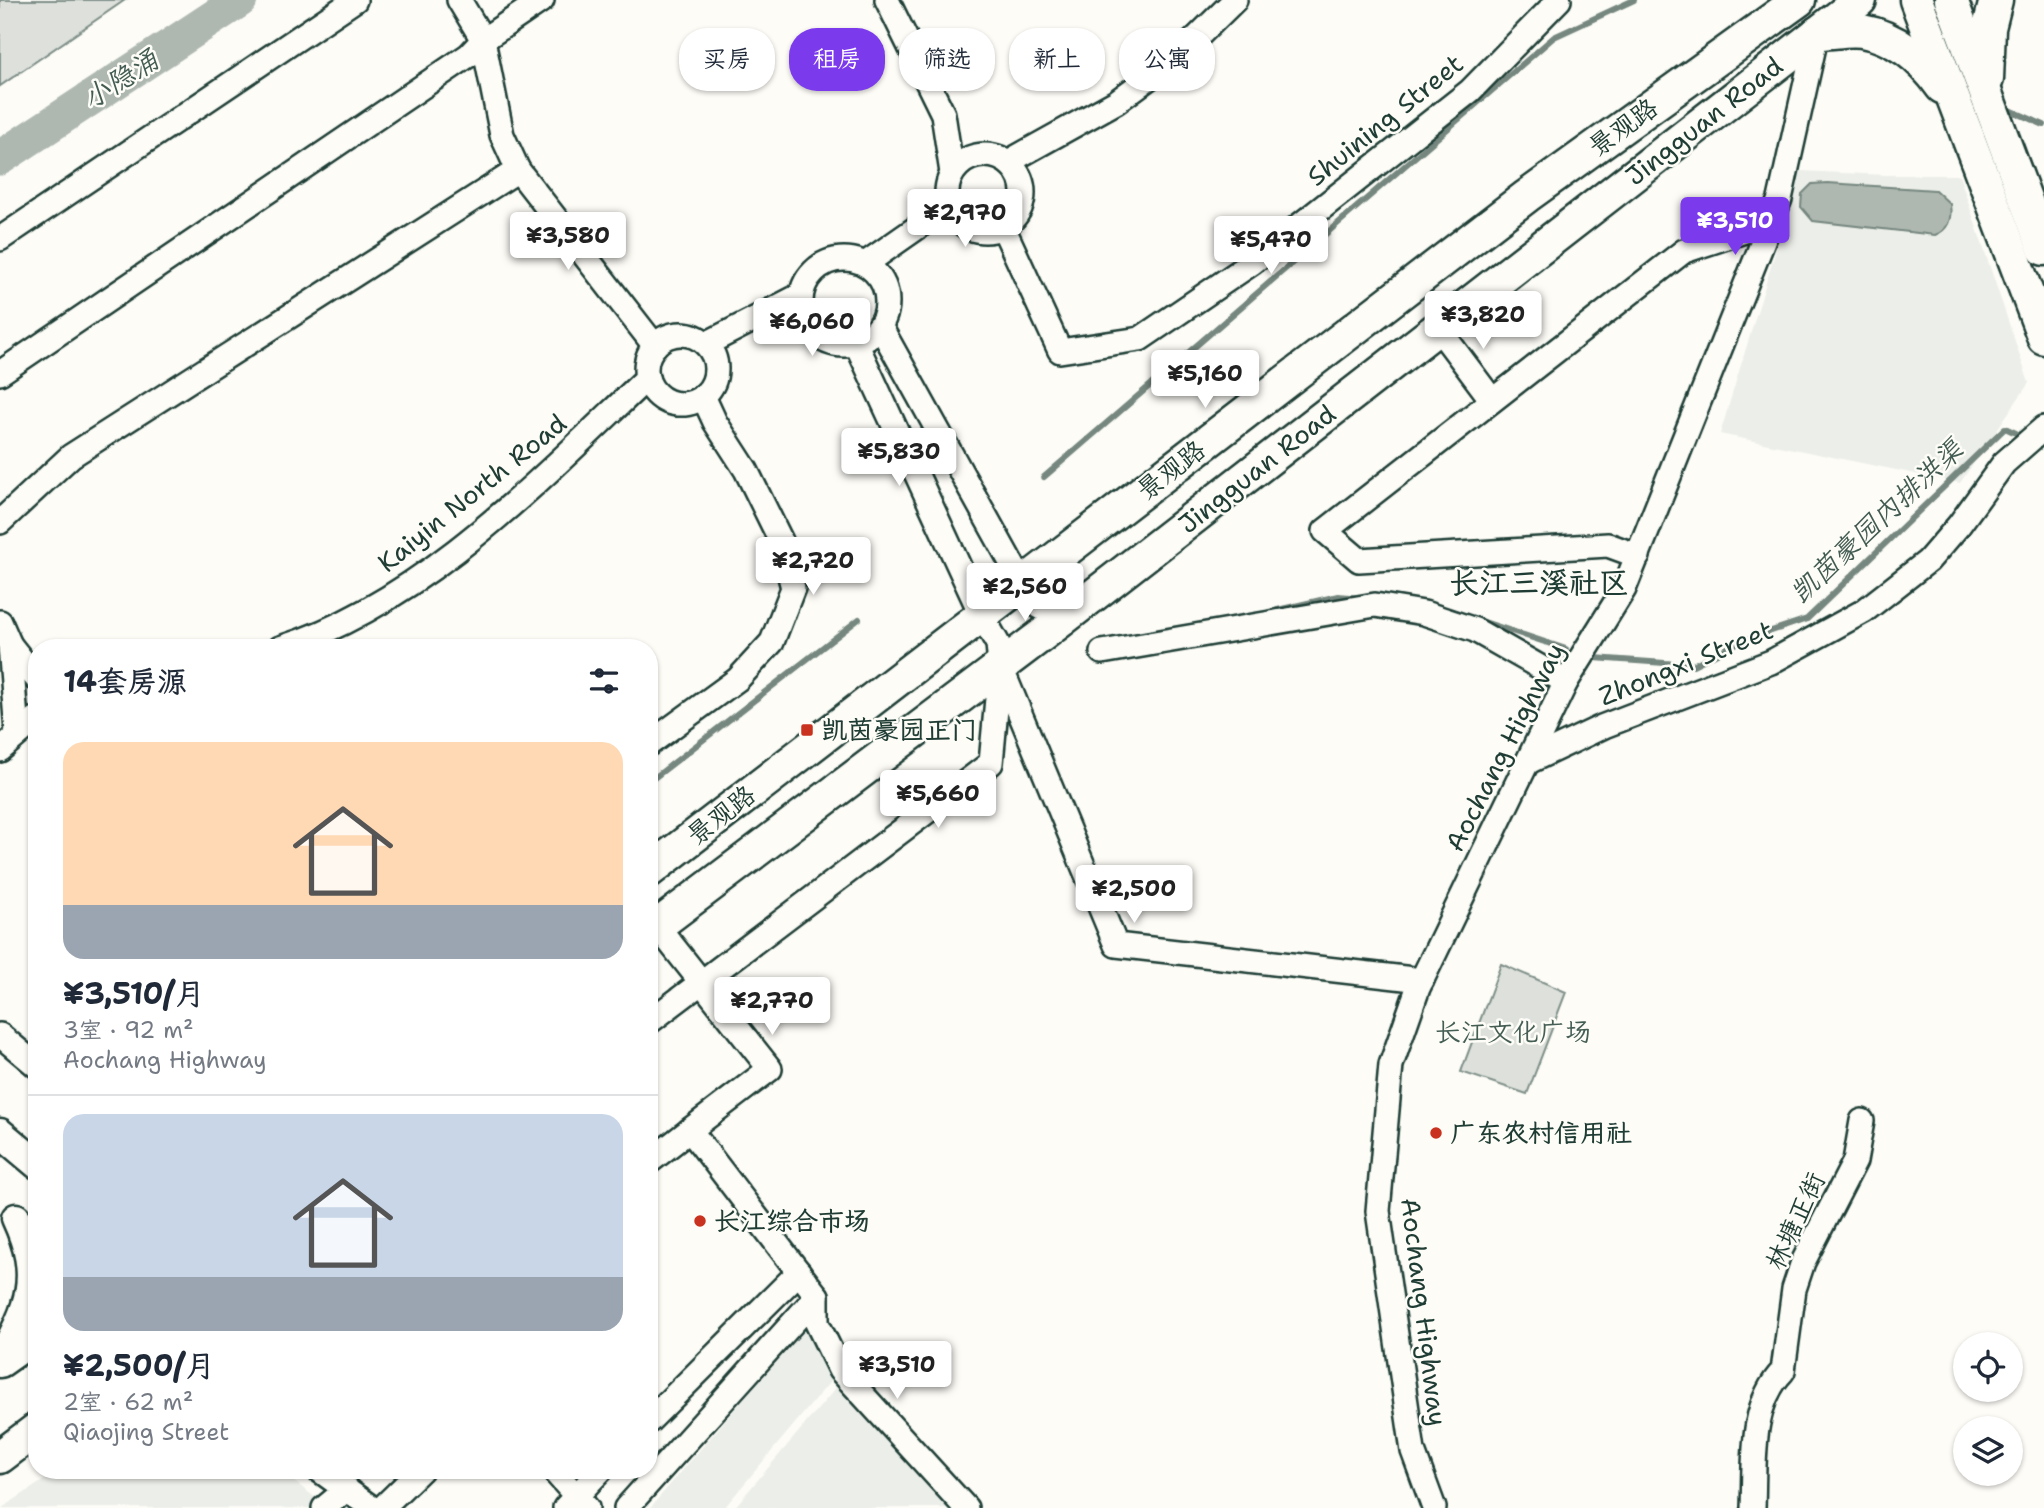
<!DOCTYPE html>
<html lang="zh">
<head>
<meta charset="utf-8">
<style>
  :root { --surface:#fff; --page:#f2f2f3; --text:#1f2937; --muted:#747a83; --line:#e0e1e3; --accent:#7c3aed }
  body { margin:0; font-family:"Shantell Sans","LXGW WenKai TC",sans-serif; background:var(--page); color:var(--text); height:100vh; display:flex; flex-direction:column; font-size:26px; white-space:nowrap }
  * { box-sizing:border-box; margin:0 }
  p { font-size:23px; color:var(--muted) }
  .icon { flex:none; width:38px; height:38px; fill:none; stroke:currentColor; stroke-width:2; stroke-linecap:round; stroke-linejoin:round }
  .map { position:relative; flex:1; overflow:hidden }
  .panel { position:absolute; left:28px; top:639px; width:630px; height:840px; display:flex; flex-direction:column; background:var(--surface); border-radius:28px; box-shadow:0 2px 5px #0004 }
  .panel>* { flex:none }
  .hud { position:absolute; left:679px; top:28px; width:665px; height:63px; display:flex; gap:14px }
  .tools { position:absolute; left:1953px; top:1332px; display:grid; gap:14px }
  .tools a { display:grid; place-items:center; width:70px; height:70px; border-radius:50%; background:var(--surface); box-shadow:0 2px 5px #0004; font-size:35px }
  .price { position:absolute; translate:-50% -60px; padding:0 16px; border-radius:7px; background:#fff; color:#222; font-size:23px; line-height:46px; filter:drop-shadow(0 2px 4px #0008) }
  .price::after { content:''; position:absolute; left:50%; top:42px; width:21px; height:16px; margin-left:-10px; background:inherit; clip-path:polygon(0 0,100% 0,50% 100%) }
  .price.selected { background:var(--accent); color:#fff }
  ul { padding:0; list-style:none }
  li { display:grid; align-content:center; gap:14px; height:371px; padding:0 35px }
  li+li { border-top:2px solid var(--line) }
  li span { display:grid; place-items:center; height:217px; border-radius:21px; color:#555 }
  li>.icon { margin-inline-start:auto }
  span .icon { width:126px; height:126px; fill:#fffc; stroke-width:1 }
  li b { font-size:30px }
  h2 { display:flex; justify-content:space-between; align-items:center; height:84px; padding:0 35px; font-size:30px }
  .tag { padding:0 24px; border-radius:28px; background:var(--surface); box-shadow:0 2px 5px #0004; font-size:24px; line-height:63px }
  .tag.selected { background:var(--accent); color:#fff }
  .map>svg:first-child { display:block }
  .built { fill:#eceee9 }
  .green { fill:#dde0db; stroke:#7e8e88; stroke-width:2 }
  .water { fill:#aeb8b1; stroke:#75877f; stroke-width:2 }
  .lines { fill:none; stroke-linecap:round; stroke-linejoin:round }
  .stream { stroke:#75877f; stroke-width:6 }
  .river { stroke:#aeb8b1; stroke-width:35 }
  .minor-casing { stroke:#1f3d34; stroke-width:28 }
  .tertiary-casing { stroke:#1f3d34; stroke-width:33 }
  .secondary-casing { stroke:#1f3d34; stroke-width:37 }
  .minor { stroke:#fdfcf7; stroke-width:23 }
  .tertiary { stroke:#fdfcf7; stroke-width:28 }
  .secondary { stroke:#fdfcf7; stroke-width:32 }
  .poi-dot { fill:#c8321e; stroke:#fdfcf7; stroke-width:2.5 }
  .labels { text-anchor:middle; stroke-width:5; stroke-linejoin:round; paint-order:stroke }
  .street-label { font-size:26px; fill:#1f3d34; stroke:#fdfcf7 }
  .poi-label { font-size:26px; font-weight:bold; fill:#1f3d34; stroke:#fdfcf7; text-anchor:start }
  .park-label { font-size:26px; fill:#455e55; stroke:#fdfcf7 }
  .water-label { font-size:28px; font-style:italic; fill:#435c53; stroke:#fdfcf7 }
  .quarter-label { font-size:30px; font-weight:bold; fill:#1f3d34; stroke:#fdfcf7 }
</style>
</head>
<body>
<div class="map">
<svg width="2044" height="1508" viewBox="0 0 2044 1508">
  <rect width="100%" height="100%" fill="#fdfcf7"/>
  <filter id="ink" filterUnits="userSpaceOnUse"><feTurbulence type="fractalNoise" baseFrequency=".0143" numOctaves="2"/><feDisplacementMap in="SourceGraphic" scale="14" xChannelSelector="R" yChannelSelector="G"/><feConvolveMatrix kernelMatrix="1 2 1 2 8 2 1 2 1" color-interpolation-filters="sRGB"/></filter>
  <g filter="url(#ink)">
    <!-- built -->
    <g class="built">
      <polygon points="1800,171 1887,175 1959,175 2029,383 1960,483 1720,434"/>
      <polygon points="808,1324 834,1377 724,1508 650,1508"/>
      <polygon points="841,1382 955,1508 734,1508"/>
      <polygon points="59,1470 279,1470 329,1508 2,1508"/>
    </g>
    <!-- green -->
    <g class="green">
      <polygon points="0,0 125,0 0,86"/>
      <polygon points="1501,964 1566,992 1527,1094 1461,1072"/>
    </g>
    <!-- water -->
    <path class="water" d="M1828,183L1935,190L1950,204C1952,218 1949,230 1935,235L1813,221L1801,207L1802,194L1812,184Z"/>
    <g class="lines">
      <!-- stream -->
      <g class="stream">
        <polyline points="2001,106 2044,125"/>
        <polyline points="1044,477 1554,37 1634,0"/>
        <polyline points="1269,612 1338,596 1361,598"/>
        <polyline points="1478,620 1566,649"/>
        <polyline points="1594,658 1693,665 1739,642 1807,619 2005,428 2016,433"/>
        <polyline points="649,782 859,619"/>
      </g>
      <!-- river -->
      <polyline class="river" points="0,158 240,0"/>
      <defs>
        <g id="minor">
          <polyline points="887,0 943,114 952,173"/>
          <circle cx="985" cy="193" r="38"/>
          <polyline points="1008,162 1116,102 1176,58 1235,0"/>
          <polyline points="518,170 655,346"/>
          <polyline points="1003,227 1060,351 1140,339 1252,263 1470,91 1559,0"/>
          <polyline points="0,239 355,0"/>
          <circle cx="844" cy="302" r="43"/>
          <polyline points="865,264 948,206"/>
          <polyline points="880,326 1023,584 1040,607 1063,618"/>
          <polyline points="1438,328 1492,400"/>
          <circle cx="681" cy="369" r="35"/>
          <polyline points="706,344 801,295"/>
          <polyline points="0,373 469,55 483,40 542,0"/>
          <polyline points="0,522 71,456 518,170 502,135 483,40 459,0"/>
          <polyline points="1638,556 1608,545 1359,560 1325,531 1684,251 1772,222"/>
          <polyline points="0,622 10,645 17,732"/>
          <polyline points="10,645 37,679"/>
          <path d="M280,648C422,604 541,478 647,378"/>
          <polyline points="1102,652 1375,605 1424,613 1475,630 1566,682"/>
          <polyline points="1002,670 1116,945 1422,980"/>
          <polyline points="649,744 738,679 772,642 793,588 781,541 746,470 715,422 703,396"/>
          <polyline points="0,750 37,718"/>
          <polyline points="1528,762 1604,726 1771,662 1864,611 1928,561 1959,525 2004,463 2044,428"/>
          <polyline points="657,926 770,1069 690,1130"/>
          <polyline points="649,1022 991,763 1000,666 998,644 981,614 856,343"/>
          <polyline points="0,1035 37,1066"/>
          <polyline points="649,1162 690,1130 817,1296 817,1323 840,1370 966,1508"/>
          <polyline points="649,1421 799,1272"/>
          <polyline points="319,1470 372,1508"/>
          <polyline points="553,1470 587,1508"/>
          <polyline points="324,1508 347,1489"/>
          <polyline points="382,1508 421,1470"/>
          <polyline points="565,1508 601,1470"/>
          <polyline points="626,1508 817,1296"/>
          <polyline points="1434,1508 1413,1451 1378,1211 1391,1065 1418,988 1566,682 1624,589 1780,199 1817,33"/>
          <path d="M1753,1508C1755,1464 1749,1405 1783,1371L1794,1289L1803,1262L1855,1161L1862,1121"/>
        </g>
        <g id="tertiary">
          <polyline points="0,1133 37,1164"/>
          <path d="M0,1361C29,1306 44,1279 16,1218"/>
        </g>
        <g id="secondary">
          <polyline points="1916,0 2044,338"/>
          <polyline points="1951,0 2044,249"/>
          <path d="M1817,33C1831,33 1848,29 1862,31C1896,37 1923,60 1942,87"/>
          <polyline points="1987,79 1989,28 1996,0"/>
          <polyline points="649,871 1527,196 1799,0"/>
          <polyline points="649,932 1058,623 1860,0"/>
          <polyline points="0,1361 37,1335"/>
          <polyline points="0,1457 37,1429"/>
        </g>
      </defs>
      <!-- minor casing -->
      <use href="#minor" class="minor-casing"/>
      <!-- tertiary casing -->
      <use href="#tertiary" class="tertiary-casing"/>
      <!-- secondary casing -->
      <use href="#secondary" class="secondary-casing"/>
      <!-- minor -->
      <use href="#minor" class="minor"/>
      <!-- tertiary -->
      <use href="#tertiary" class="tertiary"/>
      <!-- secondary -->
      <use href="#secondary" class="secondary"/>
    </g>
  </g>
  <!-- markers -->
  <g class="poi-dot">
    <rect x="800" y="723" width="14" height="14" rx="3.5"/>
    <circle cx="1436" cy="1133" r="7"/>
    <circle cx="700" cy="1221" r="7"/>
  </g>
  <g class="labels">
    <!-- street labels -->
    <g class="street-label">
      <text transform="translate(1385 120) rotate(-39)" y="9">Shuining Street</text>
      <text transform="translate(1704 121) rotate(-38)" y="9">Jingguan Road</text>
      <text transform="translate(1623 127) rotate(-36)" y="9">景观路</text>
      <text transform="translate(1257 469) rotate(-38)" y="9">Jingguan Road</text>
      <text transform="translate(1171 470) rotate(-38)" y="9">景观路</text>
      <text transform="translate(472 493) rotate(-39)" y="9">Kaiyin North Road</text>
      <text transform="translate(1686 663) rotate(-22)" y="9">Zhongxi Street</text>
      <text transform="translate(1505 747) rotate(-63)" y="9">Aochang Highway</text>
      <text transform="translate(721 815) rotate(-38)" y="9">景观路</text>
      <text transform="translate(1795 1221) rotate(-65)" y="9">林塘正街</text>
      <text transform="translate(1424 1312) rotate(83)" y="9">Aochang Highway</text>
    </g>
    <!-- poi labels -->
    <g class="poi-label">
      <text x="821" y="739">凯茵豪园正门</text>
      <text x="1450" y="1142">广东农村信用社</text>
      <text x="714" y="1230">长江综合市场</text>
    </g>
    <!-- park labels -->
    <g class="park-label">
      <text x="1513" y="1041">长江文化广场</text>
    </g>
    <!-- water labels -->
    <g class="water-label">
      <text transform="translate(120 79) rotate(-33)" y="10">小隐涌</text>
      <text transform="translate(1876 521) rotate(-43)" y="10">凯茵豪园内排洪渠</text>
    </g>
    <!-- quarter labels -->
    <g class="quarter-label">
      <text x="1539" y="593">长江三溪社区</text>
    </g>
  </g>
</svg>
<div class="tools">
<a><svg class="icon" aria-label="locate" viewBox="0 0 24 24"><circle cx="12" cy="12" r="6"/><path d="M12 2v4M12 18v4M2 12h4M18 12h4"/></svg></a>
<a><svg class="icon" aria-label="layers" viewBox="0 0 24 24"><path d="M12 4l9 5-9 5-9-5zM3 14l9 5 9-5"/></svg></a>
</div>
<b class="price" style="left:965px;top:249px">¥2,970</b>
<b class="price selected" style="left:1735px;top:257px">¥3,510</b>
<b class="price" style="left:568px;top:272px">¥3,580</b>
<b class="price" style="left:1271px;top:276px">¥5,470</b>
<b class="price" style="left:1483px;top:351px">¥3,820</b>
<b class="price" style="left:812px;top:358px">¥6,060</b>
<b class="price" style="left:1205px;top:410px">¥5,160</b>
<b class="price" style="left:899px;top:488px">¥5,830</b>
<b class="price" style="left:813px;top:597px">¥2,720</b>
<b class="price" style="left:1025px;top:623px">¥2,560</b>
<b class="price" style="left:938px;top:830px">¥5,660</b>
<b class="price" style="left:1134px;top:925px">¥2,500</b>
<b class="price" style="left:772px;top:1037px">¥2,770</b>
<b class="price" style="left:897px;top:1401px">¥3,510</b>
<div class="hud">
<a class="tag">买房</a>
<a class="tag selected">租房</a>
<a class="tag">筛选</a>
<a class="tag">新上</a>
<a class="tag">公寓</a>
</div>
<section class="panel">
<h2>14套房源<svg class="icon" aria-label="filters" viewBox="0 0 24 24"><path d="M4 7h16M4 17h16"/><circle cx="9" cy="7" r="2"/><circle cx="15" cy="17" r="2"/></svg></h2>
<ul>
<li><span style="background:linear-gradient(#ffd9b3 75%,#9aa5b1 0)"><svg class="icon" aria-label="home" viewBox="0 0 24 24"><path d="M3 11l9-7 9 7M6 9v11h12V9"/></svg></span><div><b>¥3,510/月</b><p>3室 · 92 m²</p><p>Aochang Highway</p></div></li>
<li><span style="background:linear-gradient(#c9d6e8 75%,#9aa5b1 0)"><svg class="icon" aria-label="home" viewBox="0 0 24 24"><path d="M3 11l9-7 9 7M6 9v11h12V9"/></svg></span><div><b>¥2,500/月</b><p>2室 · 62 m²</p><p>Qiaojing Street</p></div></li>
</ul>
</section>
</div>
</body>
</html>
